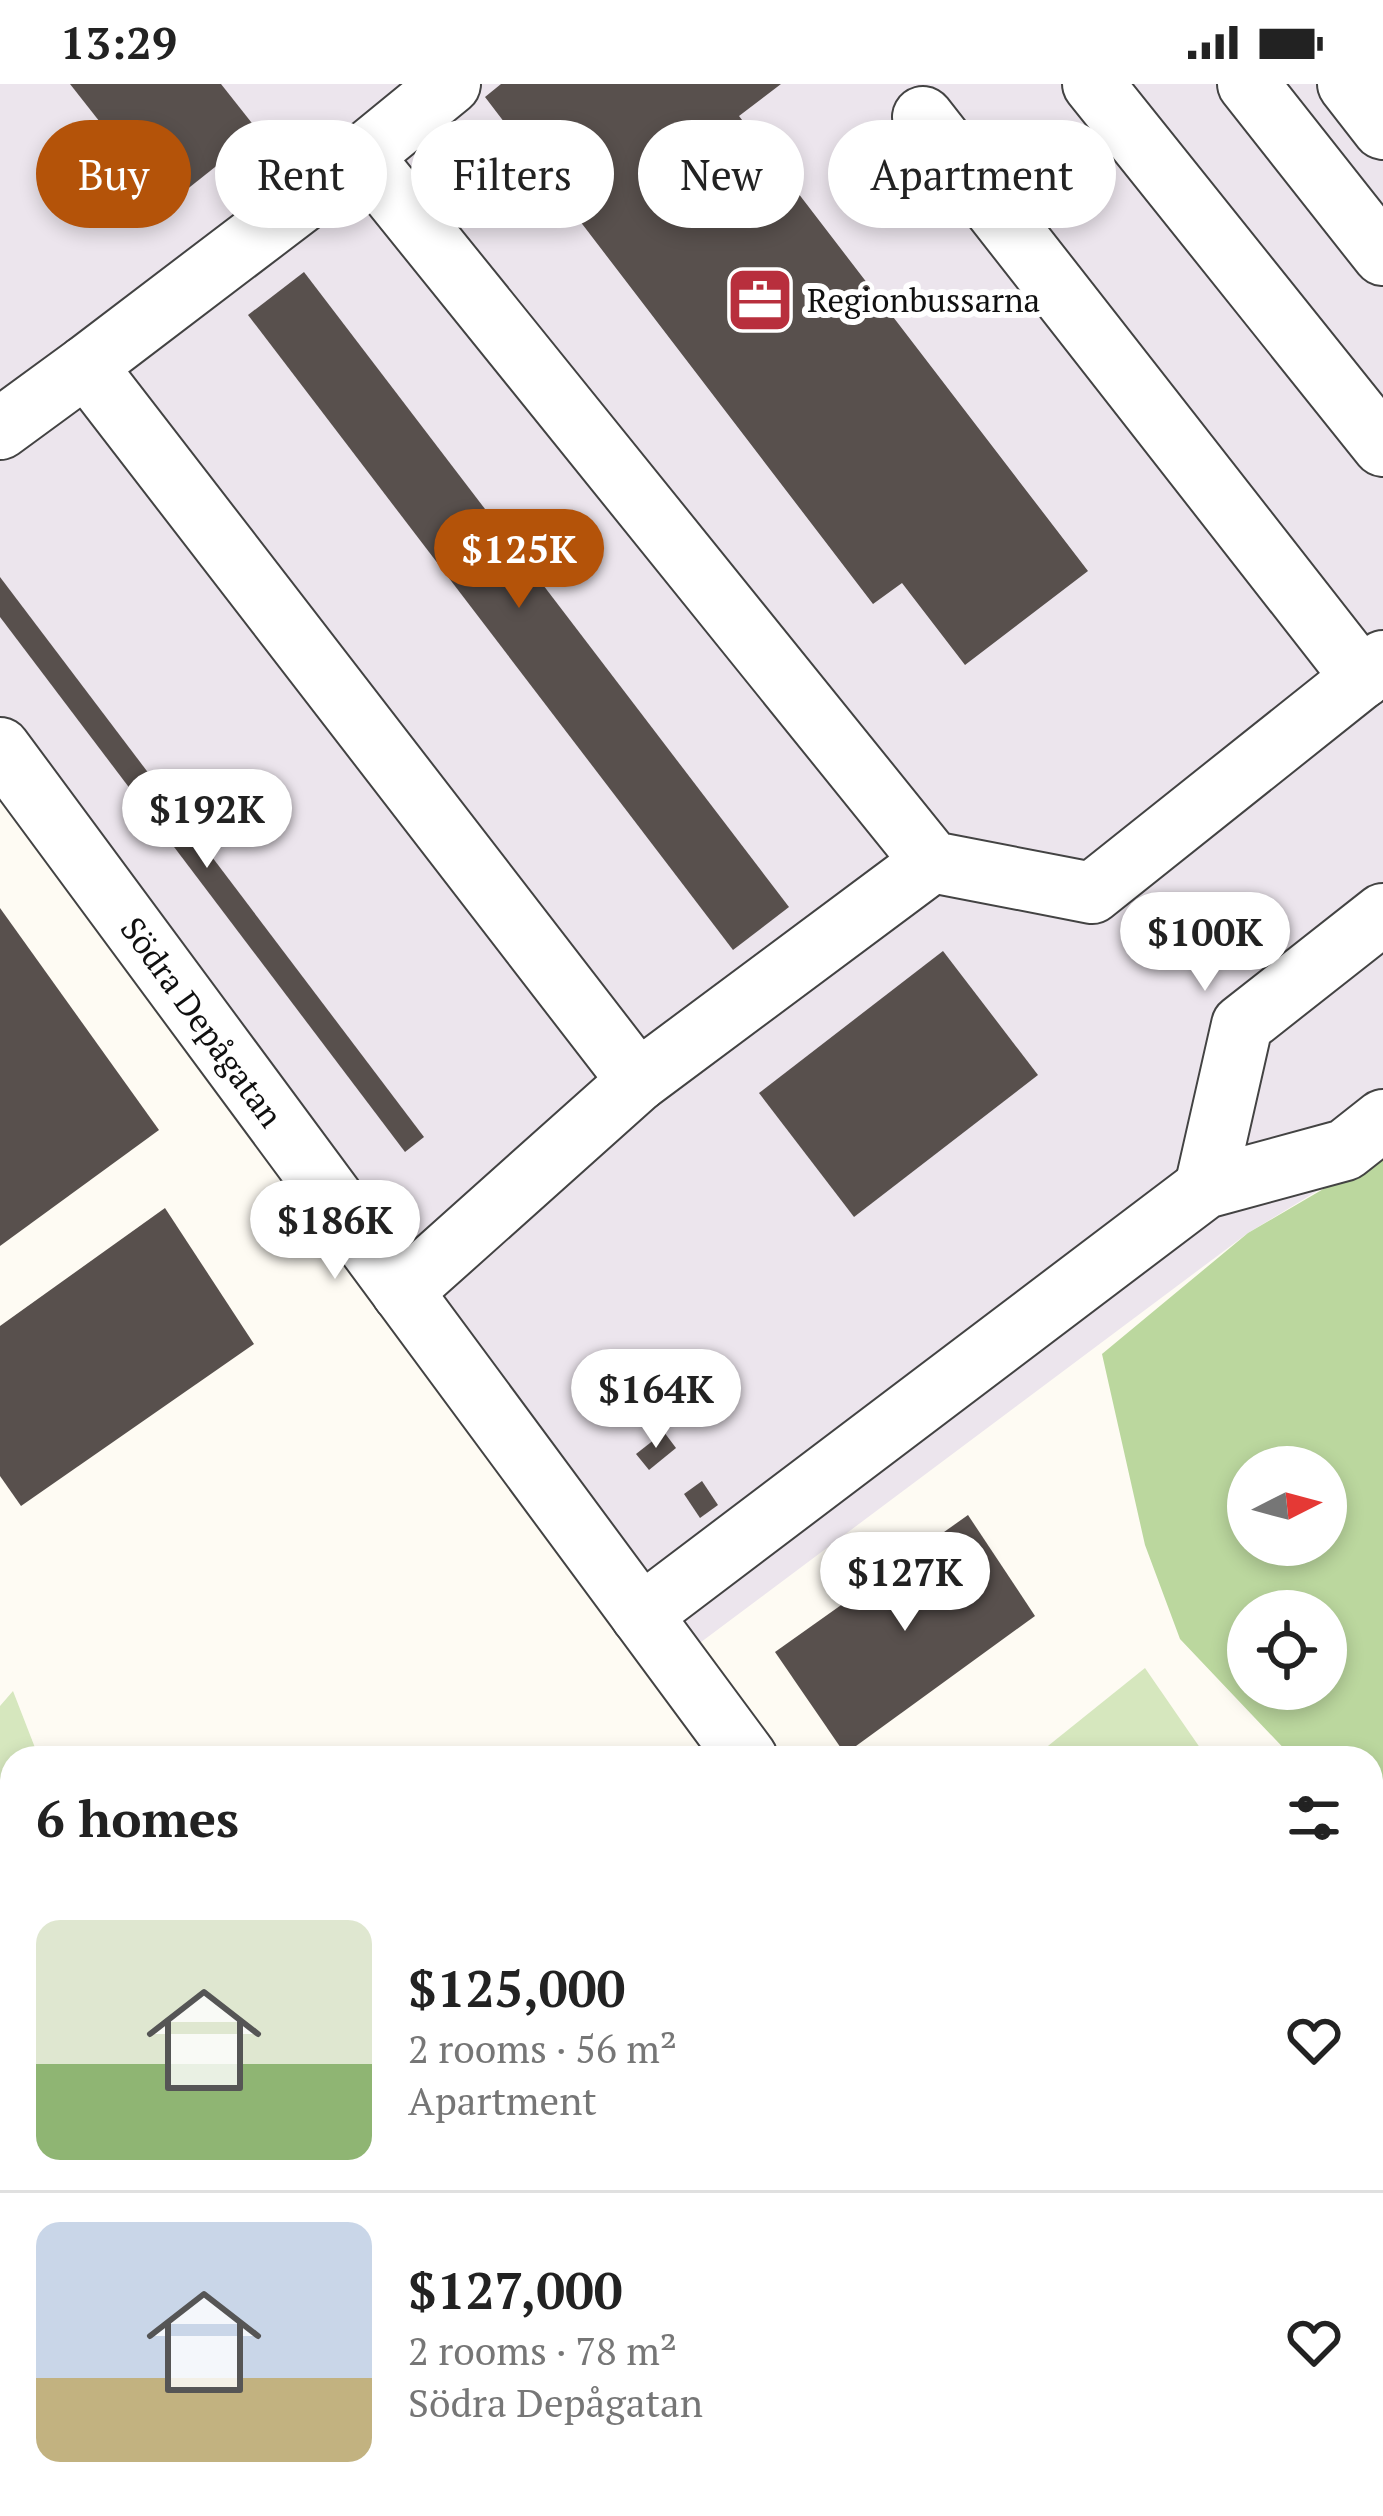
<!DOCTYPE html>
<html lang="en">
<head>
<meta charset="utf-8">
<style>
  :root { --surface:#fff; --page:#f6f6f6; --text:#222; --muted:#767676; --line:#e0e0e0; --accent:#b45309 }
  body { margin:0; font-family:"PT Serif",serif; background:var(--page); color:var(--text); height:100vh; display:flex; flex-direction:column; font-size:45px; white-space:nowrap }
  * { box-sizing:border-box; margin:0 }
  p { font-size:39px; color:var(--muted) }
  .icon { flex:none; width:66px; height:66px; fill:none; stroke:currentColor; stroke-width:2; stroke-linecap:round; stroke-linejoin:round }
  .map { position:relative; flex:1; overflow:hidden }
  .drawer { position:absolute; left:0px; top:1662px; width:1383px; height:771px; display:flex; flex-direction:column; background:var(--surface); border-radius:36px 36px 0 0; box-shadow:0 6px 18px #0003 }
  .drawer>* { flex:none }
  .top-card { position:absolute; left:36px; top:36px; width:1311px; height:108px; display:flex; gap:24px }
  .needle { width:78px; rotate:84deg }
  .controls { position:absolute; left:1227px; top:1362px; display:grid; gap:24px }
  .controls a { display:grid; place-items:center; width:120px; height:120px; border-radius:50%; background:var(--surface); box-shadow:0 6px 18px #0003; font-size:60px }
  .price { position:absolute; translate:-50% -102px; padding:0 27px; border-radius:42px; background:#fff; color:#222; font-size:39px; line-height:78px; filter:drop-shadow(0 3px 6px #0008) }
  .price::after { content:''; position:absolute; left:50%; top:72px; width:36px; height:27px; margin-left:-18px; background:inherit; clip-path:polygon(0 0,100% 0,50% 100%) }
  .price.selected { background:var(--accent); color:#fff }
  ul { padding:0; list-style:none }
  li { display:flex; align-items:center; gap:36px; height:300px; padding:0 36px }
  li+li { border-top:3px solid var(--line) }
  li span { display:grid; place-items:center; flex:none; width:336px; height:240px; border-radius:24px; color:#555 }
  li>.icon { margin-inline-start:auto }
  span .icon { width:144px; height:144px; fill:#fffc; stroke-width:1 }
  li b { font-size:51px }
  h2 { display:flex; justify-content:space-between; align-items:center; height:144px; padding:0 36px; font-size:51px }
  .pill { padding:0 42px; border-radius:54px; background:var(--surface); box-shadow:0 6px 18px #0003; font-size:42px; line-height:108px }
  .pill.selected { background:var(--accent); color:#fff }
  .status { display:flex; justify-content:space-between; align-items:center; height:84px; padding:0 60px; background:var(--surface); direction:ltr }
  .status svg { height:33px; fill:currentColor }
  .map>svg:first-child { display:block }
  .industrial { fill:#ece5ed }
  .green { fill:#d6e7be }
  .forest { fill:#bbd79e; fill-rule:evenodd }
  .building { fill:#58504d }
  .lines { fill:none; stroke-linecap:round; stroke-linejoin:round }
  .minor-casing { stroke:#434343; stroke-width:64 }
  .minor { stroke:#fff; stroke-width:60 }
  .labels { text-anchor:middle; stroke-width:12; stroke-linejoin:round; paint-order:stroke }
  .poi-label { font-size:33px; fill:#101010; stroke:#fff; text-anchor:start }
  .street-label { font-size:33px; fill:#101010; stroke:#fff }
</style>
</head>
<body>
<div class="status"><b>13:29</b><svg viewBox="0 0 49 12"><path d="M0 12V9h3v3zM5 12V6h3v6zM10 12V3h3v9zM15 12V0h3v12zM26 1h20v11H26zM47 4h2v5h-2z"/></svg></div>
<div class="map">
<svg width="1383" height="2432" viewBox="0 0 1383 2432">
  <rect width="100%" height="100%" fill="#fefbf3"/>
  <!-- industrial -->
  <polygon class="industrial" points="0,0 1383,0 1383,1067 1248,1149 673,1579 0,674"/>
  <!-- green -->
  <g class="green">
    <polygon points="1145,1584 1207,1674 1033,1674"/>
    <polygon points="13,1607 39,1674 12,1674 12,1988 0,1995 0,1622"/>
    <polygon points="1371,1910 1383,1927 1383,2201 1371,2212"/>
  </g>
  <!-- forest -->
  <path class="forest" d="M1383,1070V1796L1371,1779V1674H1293L1180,1555L1145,1461L1102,1270L1248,1149ZM1248,1383H1326V1461H1248ZM1248,1527H1326V1605H1248Z"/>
  <!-- building -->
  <g class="building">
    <polygon points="70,0 221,0 259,48 166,122"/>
    <polygon points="501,0 781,0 739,32 1088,487 965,581 902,499 873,520 485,13"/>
    <polygon points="304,188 789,823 733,866 248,231"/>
    <polygon points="0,493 424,1053 405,1068 0,533"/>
    <polygon points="0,824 159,1046 0,1162"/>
    <polygon points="943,867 1038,991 854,1133 759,1009"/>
    <polygon points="165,1124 254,1260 21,1422 0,1392 0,1242"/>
    <polygon points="664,1348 676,1364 649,1386 636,1370"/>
    <polygon points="702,1397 718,1421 700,1434 684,1410"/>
    <polygon points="968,1431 1035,1532 845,1670 775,1568"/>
    <polygon points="199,2421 261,2421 265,2432 172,2432"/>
    <polygon points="612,2421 1021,2421 997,2432 597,2432"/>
  </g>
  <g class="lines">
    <defs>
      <g id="minor">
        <polyline points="1093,0 1383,362"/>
        <polyline points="1248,0 1383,171"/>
        <polyline points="1348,0 1383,45"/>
        <polyline points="923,33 1362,594"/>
        <polyline points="362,72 450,0"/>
        <polyline points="0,345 86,282"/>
        <polyline points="0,664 747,1674"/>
        <polyline points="932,778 362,72 86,282 638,997 932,778 1092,809 1383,577"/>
        <polyline points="1205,1104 1242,941 1383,830"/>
        <polyline points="402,1208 638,997"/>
        <polyline points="641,1531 1205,1104 1345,1066 1383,1036"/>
        <polyline points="1371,2342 1383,2333"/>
        <polyline points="1236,2432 1259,2421"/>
      </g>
    </defs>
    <!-- minor casing -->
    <use href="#minor" class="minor-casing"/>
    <!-- minor -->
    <use href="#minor" class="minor"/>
  </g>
  <!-- icons -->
  <defs>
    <symbol id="office-square" viewBox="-11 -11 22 22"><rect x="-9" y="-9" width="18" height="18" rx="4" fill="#b82f3d" stroke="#fff"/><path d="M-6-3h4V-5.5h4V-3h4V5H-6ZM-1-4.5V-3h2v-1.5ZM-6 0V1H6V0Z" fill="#fff"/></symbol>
  </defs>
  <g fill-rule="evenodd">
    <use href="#office-square" x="722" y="178" width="76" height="76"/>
  </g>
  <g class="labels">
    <!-- poi labels -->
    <g class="poi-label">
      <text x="807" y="228">Regionbussarna</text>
    </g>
    <!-- street labels -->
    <g class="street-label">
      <text transform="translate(202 938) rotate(54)" y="12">Södra Depågatan</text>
    </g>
  </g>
</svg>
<div class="controls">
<a><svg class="needle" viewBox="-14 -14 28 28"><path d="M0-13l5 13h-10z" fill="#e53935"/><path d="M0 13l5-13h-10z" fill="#767676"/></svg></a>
<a><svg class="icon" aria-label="locate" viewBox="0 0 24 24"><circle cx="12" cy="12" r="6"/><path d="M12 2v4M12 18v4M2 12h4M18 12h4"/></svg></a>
</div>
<b class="price selected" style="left:519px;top:527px">$125K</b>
<b class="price" style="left:207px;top:787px">$192K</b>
<b class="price" style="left:1205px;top:910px">$100K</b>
<b class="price" style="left:335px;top:1198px">$186K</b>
<b class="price" style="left:656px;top:1367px">$164K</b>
<b class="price" style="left:905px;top:1550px">$127K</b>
<div class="top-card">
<a class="pill selected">Buy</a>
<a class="pill">Rent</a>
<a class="pill">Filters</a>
<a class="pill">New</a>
<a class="pill">Apartment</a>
</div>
<section class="drawer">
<h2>6 homes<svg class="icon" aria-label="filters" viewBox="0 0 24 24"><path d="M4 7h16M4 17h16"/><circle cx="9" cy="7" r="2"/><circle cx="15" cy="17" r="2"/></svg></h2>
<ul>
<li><span style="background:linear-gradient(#dfe7d0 60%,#8fb573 0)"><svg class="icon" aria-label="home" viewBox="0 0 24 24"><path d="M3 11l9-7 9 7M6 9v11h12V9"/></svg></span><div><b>$125,000</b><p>2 rooms · 56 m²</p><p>Apartment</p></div><svg class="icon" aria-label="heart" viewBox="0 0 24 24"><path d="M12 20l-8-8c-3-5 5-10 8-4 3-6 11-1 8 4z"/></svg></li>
<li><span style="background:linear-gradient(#c9d6e8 65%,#c2b280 0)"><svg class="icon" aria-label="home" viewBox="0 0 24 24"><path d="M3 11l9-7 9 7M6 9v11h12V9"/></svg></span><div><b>$127,000</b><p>2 rooms · 78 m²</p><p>Södra Depågatan</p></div><svg class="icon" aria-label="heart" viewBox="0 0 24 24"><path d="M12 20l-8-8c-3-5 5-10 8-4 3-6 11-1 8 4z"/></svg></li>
</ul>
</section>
</div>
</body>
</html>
